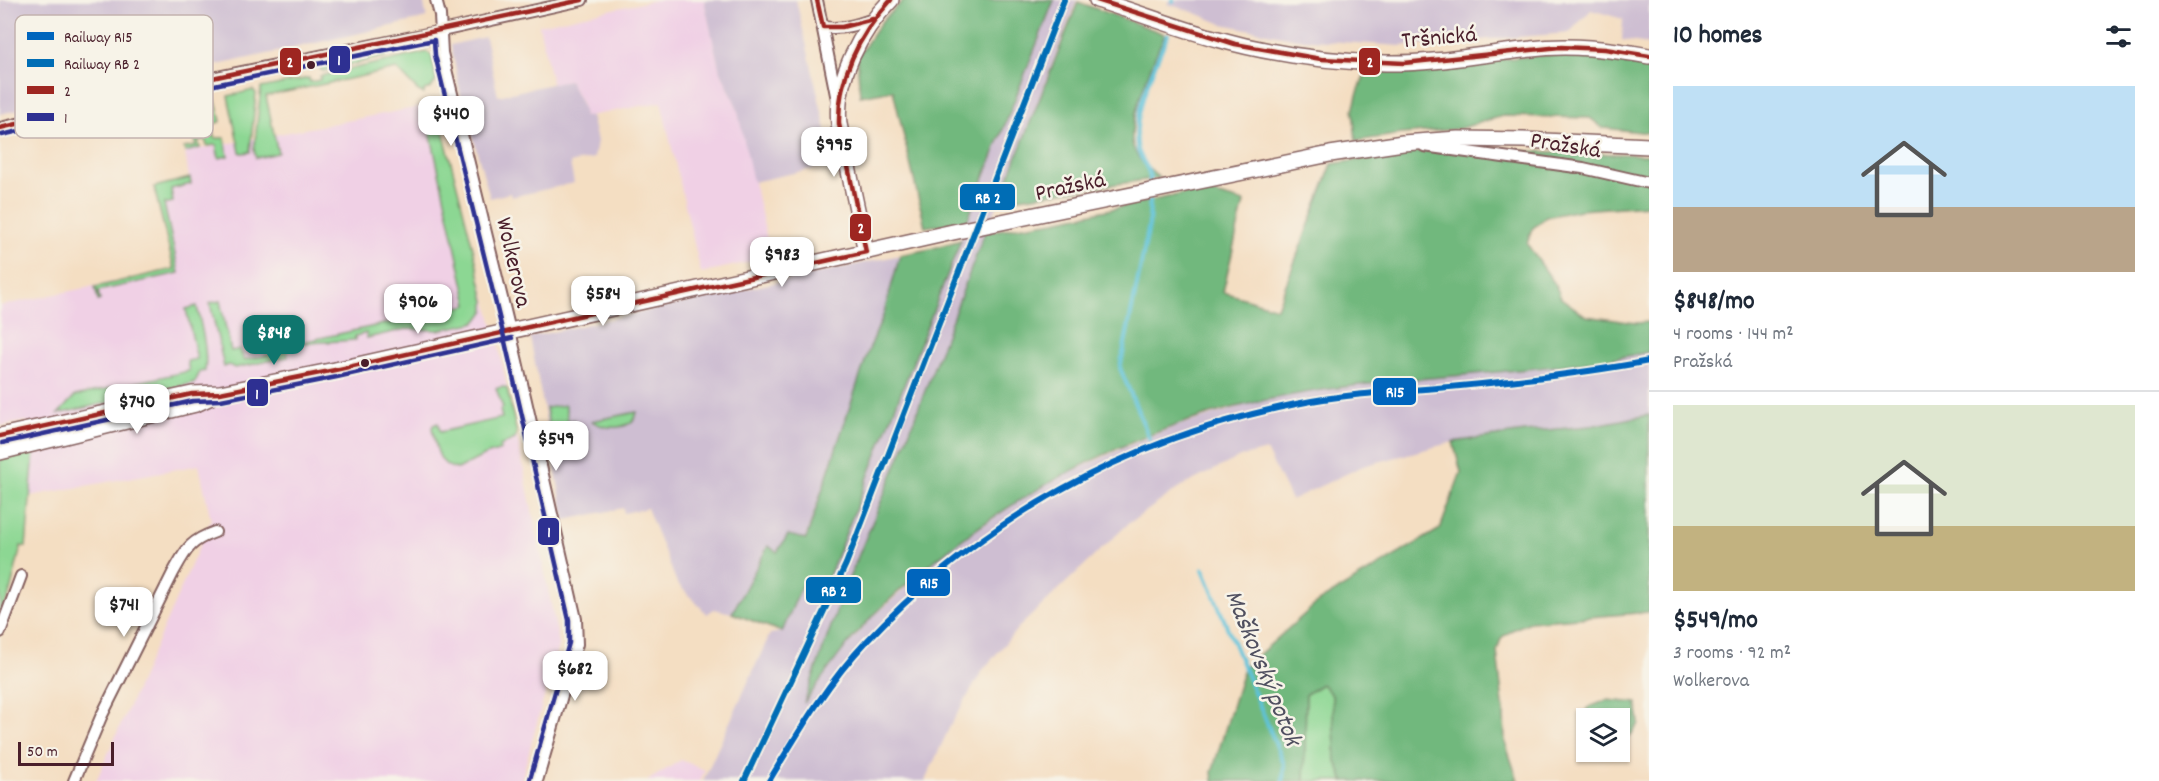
<!DOCTYPE html>
<html lang="en">
<head>
<meta charset="utf-8">
<style>
  :root { --surface:#fff; --page:#f2f2f3; --text:#1f2937; --muted:#747a83; --line:#e0e1e3; --accent:#0f766e }
  body { margin:0; font-family:Dekko,sans-serif; background:var(--page); color:var(--text); height:100vh; display:flex; flex-direction:column; font-size:22px; white-space:nowrap }
  * { box-sizing:border-box; margin:0 }
  p { font-size:20px; color:var(--muted) }
  .icon { flex:none; width:33px; height:33px; fill:none; stroke:currentColor; stroke-width:2; stroke-linecap:round; stroke-linejoin:round }
  .map { position:relative; flex:1; overflow:hidden }
  .sheet { display:flex; flex-direction:column; background:var(--surface); width:510px }
  .sheet>* { flex:none }
  .buttons { position:absolute; left:1576px; top:708px; display:grid; gap:12px }
  .buttons a { display:grid; place-items:center; width:54px; height:54px; border-radius:0px; background:var(--surface); box-shadow:0 2px 4px #0004; font-size:30px }
  .scale { position:absolute; left:18px; bottom:15px; width:96px; box-sizing:border-box; padding-left:6px; border:3px solid #4a1f2b; border-top:0; font-size:16px; line-height:21px; white-space:nowrap; color:#4a1f2b; -webkit-text-stroke:4px #f7f3e8; paint-order:stroke }
  .price { position:absolute; translate:-50% -51px; padding:0 14px; border-radius:12px; background:#fff; color:#222; font-size:20px; line-height:39px; filter:drop-shadow(0 2px 3px #0008) }
  .price::after { content:''; position:absolute; left:50%; top:36px; width:18px; height:14px; margin-left:-9px; background:inherit; clip-path:polygon(0 0,100% 0,50% 100%) }
  .price.current { background:var(--accent); color:#fff }
  ul { padding:0; list-style:none }
  li { display:grid; align-content:center; gap:12px; height:318px; padding:0 24px }
  li+li { border-top:2px solid var(--line) }
  li span { display:grid; place-items:center; height:186px; border-radius:0px; color:#555 }
  li>.icon { margin-inline-start:auto }
  span .icon { width:108px; height:108px; fill:#fffc; stroke-width:1 }
  li b { font-size:26px }
  h2 { display:flex; justify-content:space-between; align-items:center; height:72px; padding:0 24px; font-size:26px }
  main { display:flex; flex:1; min-height:0 }
  .map>svg:first-child { display:block }
  .built { fill:#f0d0e5 }
  .industrial { fill:#cebed2 }
  .green { fill:#8cd793; stroke:#6b7b5f; stroke-width:1.5 }
  .forest { fill:#71b87d; stroke:#5e6c54; stroke-width:1.5 }
  .lines { fill:none; stroke-linecap:round; stroke-linejoin:round }
  .stream { stroke:#5dc3db; stroke-width:4 }
  .street-casing { stroke:#866260; stroke-width:14 }
  .secondary-casing { stroke:#866260; stroke-width:18 }
  .street { stroke:#fff; stroke-width:10 }
  .secondary { stroke:#fff; stroke-width:15 }
  .bus-1-casing { stroke:#f7f3e8; stroke-width:9 }
  .bus-2-casing { stroke:#f7f3e8; stroke-width:9 }
  .bus-1 { stroke:#9e2621; stroke-width:4.5 }
  .bus-2 { stroke:#2e3092; stroke-width:4.5 }
  .rail-1-casing { stroke:#f7f3e8; stroke-width:10 }
  .rail-2-casing { stroke:#f7f3e8; stroke-width:10 }
  .rail-1 { stroke:#0065bd; stroke-width:6 }
  .rail-2 { stroke:#006db5; stroke-width:6 }
  .bus-dot { fill:#4a1f2b; stroke:#f7f3e8; stroke-width:2 }
  .labels { text-anchor:middle; stroke-width:5; stroke-linejoin:round; paint-order:stroke }
  .street-label { font-size:24px; fill:#4a1f2b; stroke:#f7f3e8 }
  .water-label { font-size:26px; font-style:italic; fill:#505060; stroke:#f7f3e8 }
  .key { fill:#f7f3e8; stroke:#c3b3af; stroke-width:1.5 }
  .key-label { font-size:16px; fill:#4a1f2b }
  .line-badge { stroke:#f7f3e8; stroke-width:2 }
  .badge-label { font-size:16px; text-anchor:middle; font-weight:bold; fill:#fff }
</style>
</head>
<body>
<main>
<div class="map">
<svg width="1649" height="781" viewBox="0 0 1649 781">
  <rect width="100%" height="100%" fill="#f7f3e8"/>
  <filter id="ink" filterUnits="userSpaceOnUse"><feTurbulence type="fractalNoise" baseFrequency=".0167" numOctaves="2"/><feDisplacementMap in="SourceGraphic" scale="12" xChannelSelector="R" yChannelSelector="G"/><feConvolveMatrix kernelMatrix="1 2 1 2 8 2 1 2 1" color-interpolation-filters="sRGB"/></filter>
  <filter id="wash" filterUnits="userSpaceOnUse"><feTurbulence type="fractalNoise" baseFrequency=".008" numOctaves="4" result="noise"/><feDisplacementMap in="SourceGraphic" scale="24" xChannelSelector="R" yChannelSelector="G"/><feGaussianBlur stdDeviation="1.35" result="paint"/><feColorMatrix in="noise" values="0 0 0 0 0 0 0 0 0 0 0 0 0 0 0 0 0 1.4 0 .05"/><feComposite in="paint" operator="in"/></filter>
  <g filter="url(#wash)">
    <rect width="100%" height="100%" fill="#f4dec2"/>
    <!-- built -->
    <g class="built">
      <polygon points="656,0 704,0 719,67 737,107 771,257 701,273 661,102 584,117 582,105 569,80 552,84 539,25"/>
      <polygon points="435,104 499,348 559,643 521,781 96,781 211,520 199,465 30,496 34,452 27,421 0,426 0,306 174,269 154,187 189,178 185,152"/>
      <polygon points="681,760 705,770 700,781 647,781"/>
    </g>
    <!-- industrial -->
    <g class="industrial">
      <polygon points="0,0 423,0 427,18 0,114"/>
      <polygon points="704,0 796,0 834,164 753,182 737,107 719,67"/>
      <polygon points="1054,0 1077,0 903,449 842,595 805,701 832,663 871,619 946,551 1023,498 1062,476 1141,440 1174,427 1253,403 1295,394 1381,382 1525,370 1615,359 1649,352 1649,415 1590,426 1525,432 1453,442 1363,466 1291,500 1266,450 1240,457 1182,486 1128,524 1018,628 983,670 950,726 925,781 703,781 770,634 782,632 802,585 824,589"/>
      <polygon points="1169,0 1649,0 1649,44 1622,40 1623,19 1591,10 1569,33 1400,46 1297,39 1222,24 1193,12 1167,4"/>
      <polygon points="485,37 498,96 569,80 582,106 584,117 591,116 597,141 594,158 570,163 574,183 511,197 510,193 490,198 471,130 474,125 471,111 464,106 462,101 451,45"/>
      <polygon points="900,255 883,316 868,352 805,539 798,537 777,552 767,546 732,613 714,609 707,614 677,583 647,508 624,513 623,508 565,520 530,337"/>
    </g>
    <!-- green -->
    <g class="green">
      <polygon points="419,39 432,46 323,71 320,69 320,66 336,58 345,60 400,48 404,44"/>
      <polygon points="427,52 432,56 436,81 431,88 424,90 424,94 417,90 397,69 266,96 278,153 256,158 254,150 261,88 309,78 310,82 320,80 320,76"/>
      <polygon points="253,90 256,93 250,152 242,153 240,152 228,96"/>
      <polygon points="215,99 221,121 212,125 214,138 225,138 228,156 219,158 216,145 207,146 205,139 198,141 200,148 185,152 184,148 196,146 191,118 208,114 206,101"/>
      <polygon points="429,112 430,115 437,118 441,123 474,252 485,301 485,310 478,320 473,323 439,330 406,329 367,338 366,333 355,336 355,340 293,344 421,316 422,319 440,315 440,311 468,305 426,113"/>
      <polygon points="190,178 191,184 171,189 173,202 164,204 179,273 98,291 100,300 98,301 95,287 174,269 154,187"/>
      <polygon points="220,301 231,351 240,349 244,360 283,352 282,346 286,345 288,357 235,368 229,365 224,367 210,303"/>
      <path d="M197,306C201,327 208,349 205,371L200,372L195,382L185,385L58,414L75,396L189,371L187,361L197,359L186,309Z"/>
      <path d="M503,387L507,388L517,434L515,439L500,446L501,450L483,456L458,469C437,467 436,445 432,428L433,425L438,423L440,432L502,418L500,410L503,408L496,388Z"/>
      <path d="M565,405L568,421L574,420C578,435 561,434 551,436L546,408Z"/>
      <path d="M637,412C633,431 605,430 592,421Z"/>
      <polygon points="34,452 26,547 21,546 9,596 0,612 0,460"/>
      <polygon points="1322,684 1332,695 1336,761 1344,781 1304,781 1306,694"/>
    </g>
    <!-- forest -->
    <g class="forest">
      <polygon points="904,0 1054,0 967,221 925,227 893,90 860,96 857,58 881,22"/>
      <path d="M1078,2L1165,34C1155,56 1126,124 1133,146C1137,160 1149,169 1159,178L999,201Z"/>
      <polygon points="1558,54 1614,56 1649,64 1649,133 1603,128 1590,118 1503,116 1458,129 1402,134 1356,141 1353,111 1357,95 1366,71"/>
      <path d="M1458,149L1649,155V205L1580,210L1546,217L1532,229L1527,244L1555,284L1561,298L1586,316L1636,323L1649,322V352C1533,375 1414,374 1298,394C1139,420 985,504 872,617C846,643 825,674 804,703L842,595L903,449L985,232L1055,221L1201,190L1244,202L1223,292L1277,308L1332,164L1404,153Z"/>
      <polygon points="961,240 824,589 802,585 782,632 732,613 768,546 777,552 788,535 806,539 868,352 883,316 900,255 930,249"/>
      <polygon points="1649,415 1649,612 1530,622 1514,629 1501,638 1497,651 1504,714 1505,742 1518,781 1344,781 1336,761 1332,695 1322,684 1306,694 1304,781 1213,781 1212,772 1244,668 1318,602 1440,529 1461,472 1453,442 1525,432 1590,426"/>
      <path d="M1607,700L1637,703L1639,724L1631,735L1620,741V718H1587V736C1581,728 1584,718 1587,708Z"/>
    </g>
    <g class="lines">
      <!-- stream -->
      <g class="stream">
        <polyline points="1173,1 1173,0"/>
        <path d="M1150,183C1151,166 1138,159 1137,145C1133,111 1155,65 1168,34"/>
        <polyline points="1150,200 1149,225 1120,368 1150,440"/>
        <polyline points="1203,569 1284,764 1283,781"/>
      </g>
    </g>
  </g>
  <g filter="url(#ink)">
    <g class="lines">
      <defs>
        <g id="street">
          <polyline points="436,0 440,15 442,53 510,331 576,619 577,644 537,781"/>
          <polyline points="817,0 837,100"/>
          <path d="M823,27C841,30 856,25 873,19"/>
          <polyline points="0,128 217,77 441,31 582,0"/>
          <polyline points="1424,146 1583,168 1649,183"/>
          <polyline points="0,632 21,576"/>
          <path d="M74,781L101,717L173,573C186,550 189,541 215,532"/>
        </g>
        <g id="secondary">
          <path d="M1097,0C1136,12 1175,27 1214,38C1270,54 1328,62 1386,63C1434,64 1483,54 1531,49C1570,44 1610,49 1649,56"/>
          <path d="M866,252L839,124C834,80 861,30 891,0"/>
          <polyline points="0,436 192,394 220,393 335,370 953,232 1330,154 1403,143 1458,139 1523,140 1649,146"/>
          <polyline points="0,452 196,404 211,397"/>
        </g>
      </defs>
      <!-- street casing -->
      <use href="#street" class="street-casing"/>
      <!-- secondary casing -->
      <use href="#secondary" class="secondary-casing"/>
      <!-- street -->
      <use href="#street" class="street"/>
      <!-- secondary -->
      <use href="#secondary" class="secondary"/>
      <defs>
        <g id="bus-1">
          <polyline points="817,0 823,27 842,27 873,19"/>
          <polyline points="1097,0 1235,44 1321,59 1404,63 1560,47 1605,49 1649,56"/>
          <polyline points="0,128 217,77 582,0"/>
          <path d="M0,436L192,394L220,393L335,370L866,252L839,124C838,76 859,35 891,0"/>
        </g>
        <g id="bus-2">
          <polyline points="2,135 219,84 434,40 435,55 503,333 569,620 569,643 530,779"/>
          <polyline points="2,443 193,401 221,400 337,377 512,338"/>
        </g>
      </defs>
      <!-- bus-1 casing -->
      <use href="#bus-1" class="bus-1-casing"/>
      <!-- bus-2 casing -->
      <use href="#bus-2" class="bus-2-casing"/>
      <!-- bus-1 -->
      <use href="#bus-1" class="bus-1"/>
      <!-- bus-2 -->
      <use href="#bus-2" class="bus-2"/>
      <defs>
        <path id="rail-1" d="M769,781C798,733 827,683 866,642C983,517 1129,438 1296,404C1350,393 1406,391 1460,386C1523,380 1586,373 1649,361"/>
        <polyline id="rail-2" points="744,781 846,564 1064,0"/>
      </defs>
      <!-- rail-1 casing -->
      <use href="#rail-1" class="rail-1-casing"/>
      <!-- rail-2 casing -->
      <use href="#rail-2" class="rail-2-casing"/>
      <!-- rail-1 -->
      <use href="#rail-1" class="rail-1"/>
      <!-- rail-2 -->
      <use href="#rail-2" class="rail-2"/>
    </g>
  </g>
  <!-- markers -->
  <g class="bus-dot">
    <circle cx="311" cy="65" r="5"/>
    <circle cx="365" cy="363" r="5"/>
  </g>
  <g class="labels">
    <!-- street labels -->
    <g class="street-label">
      <text transform="translate(1439 36) rotate(-5)" y="8">Tršnická</text>
      <text transform="translate(1566 144) rotate(9)" y="8">Pražská</text>
      <text transform="translate(1070 185) rotate(-12)" y="8">Pražská</text>
      <text transform="translate(515 262) rotate(77)" y="8">Wolkerova</text>
    </g>
    <!-- water labels -->
    <g class="water-label">
      <text transform="translate(1265 667) rotate(68)" y="9">Maškovský potok</text>
    </g>
  </g>
  <!-- legend -->
  <rect x="15" y="15" width="198" height="123" rx="9" class="key"/>
  <rect x="27" y="32" width="27" height="8" fill="#0065bd"/>
  <rect x="27" y="59" width="27" height="8" fill="#006db5"/>
  <rect x="27" y="86" width="27" height="8" fill="#9e2621"/>
  <rect x="27" y="113" width="27" height="8" fill="#2e3092"/>
  <g class="key-label">
    <text x="64" y="42">Railway R15</text>
    <text x="64" y="69">Railway RB 2</text>
    <text x="64" y="96">2</text>
    <text x="64" y="123">1</text>
  </g>
  <g class="line-badge">
    <rect x="328" y="45" width="23" height="29" rx="6" fill="#2e3092"/>
    <rect x="1358" y="47" width="23" height="29" rx="6" fill="#9e2621"/>
    <rect x="279" y="47" width="23" height="29" rx="6" fill="#9e2621"/>
    <rect x="959" y="183" width="57" height="28" rx="6" fill="#006db5"/>
    <rect x="849" y="213" width="23" height="29" rx="6" fill="#9e2621"/>
    <rect x="1372" y="377" width="45" height="29" rx="6" fill="#0065bd"/>
    <rect x="246" y="378" width="23" height="29" rx="6" fill="#2e3092"/>
    <rect x="537" y="517" width="23" height="29" rx="6" fill="#2e3092"/>
    <rect x="906" y="568" width="45" height="29" rx="6" fill="#0065bd"/>
    <rect x="805" y="576" width="57" height="28" rx="6" fill="#006db5"/>
  </g>
  <g class="badge-label">
    <text x="339" y="65">1</text>
    <text x="1370" y="67">2</text>
    <text x="290" y="67">2</text>
    <text x="988" y="203">RB 2</text>
    <text x="861" y="233">2</text>
    <text x="1395" y="397">R15</text>
    <text x="257" y="399">1</text>
    <text x="549" y="537">1</text>
    <text x="929" y="588">R15</text>
    <text x="834" y="596">RB 2</text>
  </g>
</svg>
<div class="buttons">
<a><svg class="icon" aria-label="layers" viewBox="0 0 24 24"><path d="M12 4l9 5-9 5-9-5zM3 14l9 5 9-5"/></svg></a>
</div>
<div class="scale">50 m</div>
<b class="price" style="left:451px;top:147px">$440</b>
<b class="price" style="left:834px;top:178px">$995</b>
<b class="price" style="left:782px;top:288px">$983</b>
<b class="price" style="left:603px;top:327px">$584</b>
<b class="price" style="left:418px;top:335px">$906</b>
<b class="price current" style="left:274px;top:366px">$848</b>
<b class="price" style="left:137px;top:435px">$740</b>
<b class="price" style="left:556px;top:472px">$549</b>
<b class="price" style="left:124px;top:638px">$741</b>
<b class="price" style="left:575px;top:702px">$682</b>
</div>
<section class="sheet">
<h2>10 homes<svg class="icon" aria-label="filters" viewBox="0 0 24 24"><path d="M4 7h16M4 17h16"/><circle cx="9" cy="7" r="2"/><circle cx="15" cy="17" r="2"/></svg></h2>
<ul>
<li><span style="background:linear-gradient(#bfe0f5 65%,#b9a48a 0)"><svg class="icon" aria-label="home" viewBox="0 0 24 24"><path d="M3 11l9-7 9 7M6 9v11h12V9"/></svg></span><div><b>$848/mo</b><p>4 rooms · 144 m²</p><p>Pražská</p></div></li>
<li><span style="background:linear-gradient(#dfe7d0 65%,#c2b280 0)"><svg class="icon" aria-label="home" viewBox="0 0 24 24"><path d="M3 11l9-7 9 7M6 9v11h12V9"/></svg></span><div><b>$549/mo</b><p>3 rooms · 92 m²</p><p>Wolkerova</p></div></li>
</ul>
</section>
</main>
</body>
</html>
